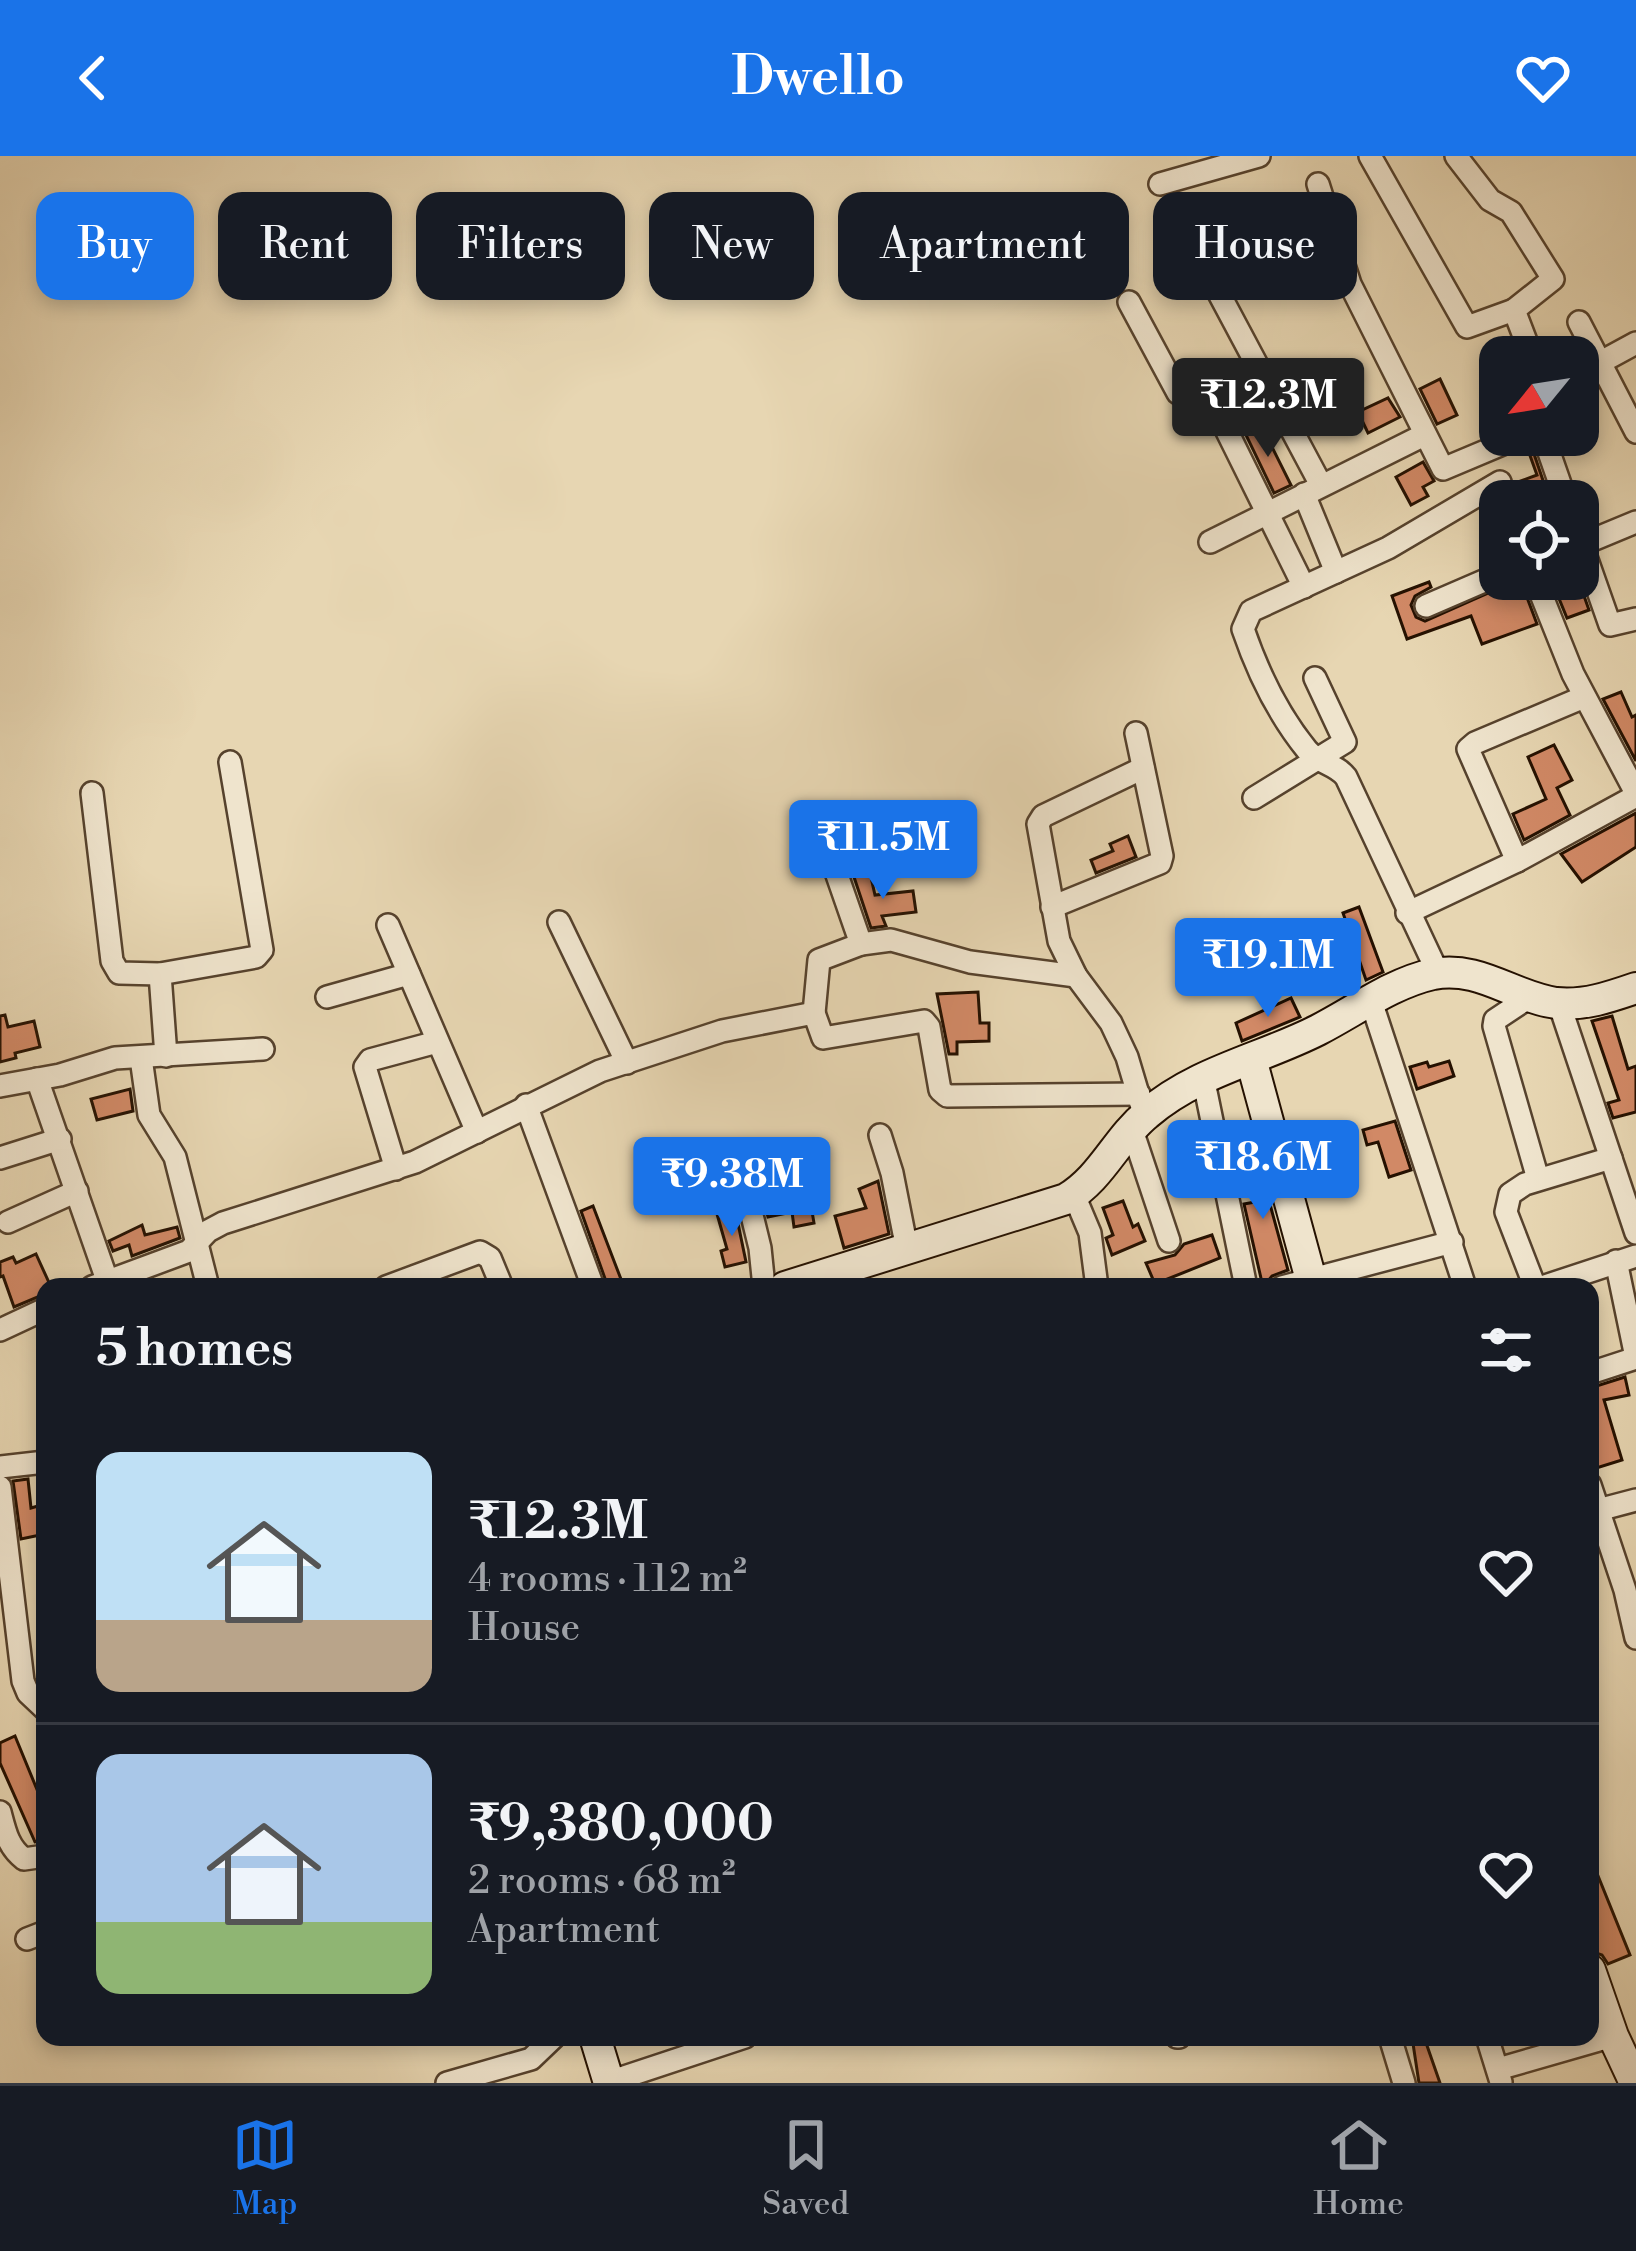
<!DOCTYPE html>
<html lang="en">
<head>
<meta charset="utf-8">
<style>
  :root { --surface:#171b24; --page:#20242c; --text:#f1f3f6; --muted:#9ea1a6; --line:#363941; --accent:#1a73e8 }
  body { margin:0; font-family:"Libre Bodoni",serif; background:var(--page); color:var(--text); height:100vh; display:flex; flex-direction:column; font-size:45px; white-space:nowrap }
  * { box-sizing:border-box; margin:0 }
  p { font-size:39px; color:var(--muted) }
  .icon { flex:none; width:66px; height:66px; fill:none; stroke:currentColor; stroke-width:2; stroke-linecap:round; stroke-linejoin:round }
  .map { position:relative; flex:1; overflow:hidden }
  .side { position:absolute; left:36px; top:1122px; width:1563px; height:768px; display:flex; flex-direction:column; background:var(--surface); border-radius:24px; box-shadow:0 6px 18px #0003 }
  .side>* { flex:none }
  .hud { position:absolute; left:36px; top:36px; width:1566px; height:108px; display:flex; gap:24px }
  .needle { width:78px; rotate:240deg }
  .buttons { position:absolute; left:1479px; top:180px; display:grid; gap:24px }
  .buttons a { display:grid; place-items:center; width:120px; height:120px; border-radius:24px; background:var(--surface); box-shadow:0 6px 18px #0003; font-size:60px }
  .price { position:absolute; translate:-50% -102px; padding:0 27px; border-radius:12px; background:var(--accent); color:#fff; font-size:39px; line-height:78px; filter:drop-shadow(0 3px 6px #0008) }
  .price::after { content:''; position:absolute; left:50%; top:72px; width:36px; height:27px; margin-left:-18px; background:inherit; clip-path:polygon(0 0,100% 0,50% 100%) }
  .price.current { background:#222; color:#fff }
  ul { padding:0; list-style:none }
  li { display:flex; align-items:center; gap:36px; height:300px; padding:0 60px }
  li+li { border-top:3px solid var(--line) }
  li span { display:grid; place-items:center; flex:none; width:336px; height:240px; border-radius:24px; color:#555 }
  li>.icon { margin-inline-start:auto }
  span .icon { width:144px; height:144px; fill:#fffc; stroke-width:1 }
  li b { font-size:51px }
  h2 { display:flex; justify-content:space-between; align-items:center; height:144px; padding:0 60px; font-size:51px }
  .pill { padding:0 42px; border-radius:24px; background:var(--surface); box-shadow:0 6px 18px #0003; font-size:42px; line-height:108px }
  .pill.current { background:var(--accent); color:#fff }
  header { display:flex; justify-content:space-between; align-items:center; height:156px; padding:0 60px; background:var(--accent); color:#fff; font-size:54px; font-weight:600 }
  .dock { display:flex; justify-content:space-around; align-items:center; height:168px; border-top:3px solid var(--line); background:var(--surface); font-size:33px; color:var(--muted) }
  .dock a { display:grid; justify-items:center; gap:6px }
  .dock .current { color:var(--accent) }
  .map>svg:first-child { display:block }
  .building { fill:#d18966; stroke:#251101; stroke-width:3 }
  .lines { fill:none; stroke-linecap:round; stroke-linejoin:round }
  .street-casing { stroke:#56422d; stroke-width:26 }
  .secondary-casing { stroke:#251101; stroke-width:34 }
  .street { stroke:#efe4cd; stroke-width:21 }
  .secondary { stroke:#efe4cd; stroke-width:30 }
</style>
</head>
<body>
<header><svg class="icon" aria-label="back" viewBox="0 0 24 24"><path d="M15 5l-7 7 7 7"/></svg>Dwello<svg class="icon" aria-label="heart" viewBox="0 0 24 24"><path d="M12 20l-8-8c-3-5 5-10 8-4 3-6 11-1 8 4z"/></svg></header>
<div class="map">
<svg width="1636" height="1927" viewBox="0 0 1636 1927">
  <rect width="100%" height="100%" fill="#e7d6b2"/>
  <filter id="stains"><feTurbulence type="fractalNoise" baseFrequency=".00167" numOctaves="4"/><feColorMatrix values="0 0 0 0 .2 0 0 0 0 .09 0 0 0 0 .02 0 0 0 .5 -.17"/></filter>
  <radialGradient id="worn" r=".72"><stop offset=".6" stop-color="#630" stop-opacity="0"/><stop offset="1" stop-color="#630" stop-opacity=".3"/></radialGradient>
  <!-- building -->
  <g class="building">
    <polygon points="1440,223 1457,259 1437,268 1420,233"/>
    <polygon points="1388,242 1400,261 1368,277 1358,256"/>
    <polygon points="1262,271 1291,329 1274,337 1246,279"/>
    <polygon points="1532,292 1550,345 1497,345 1509,338 1515,327 1537,319 1528,294"/>
    <polygon points="1423,306 1434,325 1423,331 1428,340 1411,349 1396,321"/>
    <polygon points="1520,423 1537,468 1482,488 1471,460 1407,483 1392,440 1429,426 1431,431 1415,440 1411,449 1416,461 1425,465"/>
    <polygon points="1551,423 1578,423 1589,454 1567,462"/>
    <polygon points="1621,536 1632,561 1636,559 1636,605 1603,543"/>
    <polygon points="1554,589 1572,624 1557,632 1570,659 1524,684 1513,658 1546,643 1528,601"/>
    <polygon points="1636,657 1636,691 1582,726 1561,698"/>
    <polygon points="1128,680 1136,701 1096,717 1091,704 1113,695 1110,688"/>
    <polygon points="870,717 875,739 913,735 916,756 882,760 886,770 871,772 854,721"/>
    <polygon points="1359,751 1383,816 1366,824 1343,757"/>
    <polygon points="978,836 980,867 989,867 989,885 957,886 957,898 949,898 937,838"/>
    <polygon points="1291,842 1300,861 1242,885 1236,867"/>
    <polygon points="5,859 8,871 34,865 40,891 15,897 16,902 0,906 0,860"/>
    <polygon points="1612,860 1628,913 1636,910 1636,956 1613,962 1608,947 1619,944 1592,865"/>
    <polygon points="1449,905 1454,920 1417,933 1410,911 1427,906 1429,911"/>
    <polygon points="130,933 133,955 97,964 91,943"/>
    <polygon points="1395,965 1411,1014 1389,1021 1378,986 1367,989 1363,974"/>
    <polygon points="1251,979 1288,1114 1272,1120 1263,1131 1244,1048 1255,1046 1248,1020 1253,1019 1242,982"/>
    <polygon points="795,994 796,1004 803,1003 814,1067 794,1071 792,1056 768,1061 753,1002"/>
    <polygon points="878,1025 889,1078 844,1092 835,1060 866,1052 859,1033"/>
    <polygon points="1123,1045 1133,1071 1138,1068 1145,1085 1112,1099 1106,1082 1113,1079 1103,1052"/>
    <polygon points="593,1050 614,1105 624,1131 608,1131 581,1055"/>
    <polygon points="735,1053 746,1106 725,1111 721,1095 727,1093 717,1058"/>
    <polygon points="142,1069 145,1079 177,1071 180,1082 132,1100 129,1089 113,1095 109,1085"/>
    <polygon points="1212,1079 1220,1102 1155,1128 1146,1107 1175,1099 1184,1088"/>
    <polygon points="36,1098 51,1131 45,1131 45,1138 14,1151 3,1120 0,1121 0,1106 13,1101 16,1107"/>
    <polygon points="1625,1221 1629,1239 1604,1244 1622,1304 1590,1314 1590,1232"/>
    <polygon points="28,1323 31,1352 45,1348 45,1378 21,1383 13,1325"/>
    <polygon points="15,1580 45,1653 45,1685 35,1686 0,1607 0,1587"/>
    <polygon points="1590,1700 1630,1799 1608,1808 1602,1799 1590,1795"/>
    <polygon points="1412,1881 1424,1881 1440,1927 1419,1927"/>
  </g>
  <g class="lines">
    <defs>
      <g id="street">
        <polyline points="1370,0 1467,171 1514,154"/>
        <polyline points="1456,0 1490,44 1511,56 1553,123 1514,154 1532,201"/>
        <polyline points="1160,28 1259,0"/>
        <polyline points="1318,28 1350,128 1443,313 1524,279"/>
        <polyline points="1183,70 1321,329"/>
        <polyline points="1129,146 1178,237 1185,242 1202,235 1209,239 1304,431"/>
        <polyline points="1579,166 1636,276"/>
        <polyline points="1601,206 1636,187"/>
        <polyline points="1543,279 1566,345"/>
        <polyline points="1304,338 1336,416"/>
        <polyline points="1578,378 1610,469 1636,463"/>
        <polyline points="1210,386 1424,279"/>
        <polyline points="1578,390 1636,366"/>
        <polyline points="1535,423 1573,518 1636,637"/>
        <polyline points="1426,450 1500,418"/>
        <polyline points="92,637 112,805 119,817 160,818"/>
        <polyline points="1254,642 1345,586 1315,522"/>
        <polyline points="1517,705 1468,593 1475,587 1584,541"/>
        <polyline points="1052,751 1160,707 1162,700 1136,577"/>
        <polyline points="1407,757 1517,705 1636,640"/>
        <polyline points="559,766 627,907"/>
        <polyline points="388,769 477,976"/>
        <polyline points="861,788 891,784 970,806 1076,820"/>
        <path d="M1438,817L1346,621C1336,608 1318,607 1307,594C1277,557 1258,517 1243,473L1251,455L1388,392L1500,326"/>
        <polyline points="1531,840 1495,864 1494,870 1538,1023"/>
        <polyline points="327,841 409,818"/>
        <polyline points="1371,845 1465,1131"/>
        <polyline points="1559,847 1636,1077"/>
        <polyline points="814,857 819,804 861,788 820,670"/>
        <polyline points="166,900 160,818 256,801 262,794 230,606"/>
        <polyline points="141,902 149,959 175,1001 208,1131"/>
        <polyline points="1203,921 1246,1131"/>
        <polyline points="37,923 107,1124"/>
        <polyline points="0,930 60,919 115,902 263,893"/>
        <polyline points="1141,948 1127,901 1111,867 1076,820 1059,785 1038,668 1043,660 1143,612"/>
        <polyline points="526,949 593,1131"/>
        <polyline points="1132,974 1169,1085"/>
        <polyline points="880,979 892,1017 907,1093"/>
        <polyline points="736,994 760,1092 764,1131"/>
        <polyline points="0,1002 60,983"/>
        <polyline points="396,1013 365,911 370,904 437,886"/>
        <polyline points="1074,1039 1090,1077 1097,1131"/>
        <polyline points="8,1066 77,1035"/>
        <polyline points="1616,1105 1636,1201"/>
        <polyline points="92,1131 189,1095 208,1075 223,1067 415,1006 600,915 722,875 814,857 823,882 924,865 929,871 940,934 947,940 1139,938"/>
        <polyline points="386,1131 480,1096 490,1102 502,1131"/>
        <polyline points="1282,1131 1452,1086"/>
        <polyline points="1535,1131 1506,1056 1510,1038 1525,1028 1611,1002"/>
        <polyline points="1542,1131 1636,1100"/>
        <polyline points="0,1174 45,1153"/>
        <polyline points="1590,1217 1636,1202"/>
        <polyline points="0,1311 45,1306"/>
        <polyline points="1590,1329 1625,1434 1636,1482"/>
        <polyline points="0,1331 23,1525 28,1537 45,1553"/>
        <polyline points="1598,1354 1636,1344"/>
        <path d="M0,1656C5,1675 8,1691 24,1703L45,1700"/>
        <polyline points="27,1783 45,1776"/>
        <polyline points="1177,1881 1179,1881"/>
        <polyline points="1390,1881 1404,1927"/>
        <polyline points="1487,1881 1501,1926"/>
        <polyline points="1498,1913 1613,1880"/>
        <polyline points="609,1926 745,1881"/>
        <polyline points="447,1927 531,1903 554,1881"/>
      </g>
      <g id="secondary">
        <polyline points="1251,903 1313,1131"/>
        <path d="M785,1131L1066,1043C1102,1022 1116,983 1147,958C1197,915 1261,903 1318,874C1355,855 1392,827 1433,818C1479,809 1513,841 1556,847C1584,850 1610,841 1636,832"/>
        <polyline points="1590,1814 1613,1880 1635,1927"/>
        <polyline points="595,1881 609,1927"/>
      </g>
    </defs>
    <!-- street casing -->
    <use href="#street" class="street-casing"/>
    <!-- secondary casing -->
    <use href="#secondary" class="secondary-casing"/>
    <!-- street -->
    <use href="#street" class="street"/>
    <!-- secondary -->
    <use href="#secondary" class="secondary"/>
  </g>
  <rect width="100%" height="100%" filter="url(#stains)"/>
  <rect width="100%" height="100%" fill="url(#worn)"/>
</svg>
<div class="buttons">
<a><svg class="needle" viewBox="-14 -14 28 28"><path d="M0-13l5 13h-10z" fill="#e53935"/><path d="M0 13l5-13h-10z" fill="#9ea1a6"/></svg></a>
<a><svg class="icon" aria-label="locate" viewBox="0 0 24 24"><circle cx="12" cy="12" r="6"/><path d="M12 2v4M12 18v4M2 12h4M18 12h4"/></svg></a>
</div>
<b class="price current" style="left:1268px;top:304px">₹12.3M</b>
<b class="price" style="left:883px;top:746px">₹11.5M</b>
<b class="price" style="left:1268px;top:864px">₹19.1M</b>
<b class="price" style="left:1263px;top:1066px">₹18.6M</b>
<b class="price" style="left:732px;top:1083px">₹9.38M</b>
<div class="hud">
<a class="pill current">Buy</a>
<a class="pill">Rent</a>
<a class="pill">Filters</a>
<a class="pill">New</a>
<a class="pill">Apartment</a>
<a class="pill">House</a>
</div>
<section class="side">
<h2>5 homes<svg class="icon" aria-label="filters" viewBox="0 0 24 24"><path d="M4 7h16M4 17h16"/><circle cx="9" cy="7" r="2"/><circle cx="15" cy="17" r="2"/></svg></h2>
<ul>
<li><span style="background:linear-gradient(#bfe0f5 70%,#b9a48a 0)"><svg class="icon" aria-label="home" viewBox="0 0 24 24"><path d="M3 11l9-7 9 7M6 9v11h12V9"/></svg></span><div><b>₹12.3M</b><p>4 rooms · 112 m²</p><p>House</p></div><svg class="icon" aria-label="heart" viewBox="0 0 24 24"><path d="M12 20l-8-8c-3-5 5-10 8-4 3-6 11-1 8 4z"/></svg></li>
<li><span style="background:linear-gradient(#a9c7e8 70%,#8fb573 0)"><svg class="icon" aria-label="home" viewBox="0 0 24 24"><path d="M3 11l9-7 9 7M6 9v11h12V9"/></svg></span><div><b>₹9,380,000</b><p>2 rooms · 68 m²</p><p>Apartment</p></div><svg class="icon" aria-label="heart" viewBox="0 0 24 24"><path d="M12 20l-8-8c-3-5 5-10 8-4 3-6 11-1 8 4z"/></svg></li>
</ul>
</section>
</div>
<nav class="dock">
<a class="current"><svg class="icon" aria-label="map" viewBox="0 0 24 24"><path d="M3 6l6-2 6 2 6-2v14l-6 2-6-2-6 2zM9 4v14M15 6v14"/></svg>Map</a>
<a><svg class="icon" aria-label="saved" viewBox="0 0 24 24"><path d="M7 4h10v16l-5-4-5 4z"/></svg>Saved</a>
<a><svg class="icon" aria-label="home" viewBox="0 0 24 24"><path d="M3 11l9-7 9 7M6 9v11h12V9"/></svg>Home</a>
</nav>
</body>
</html>
